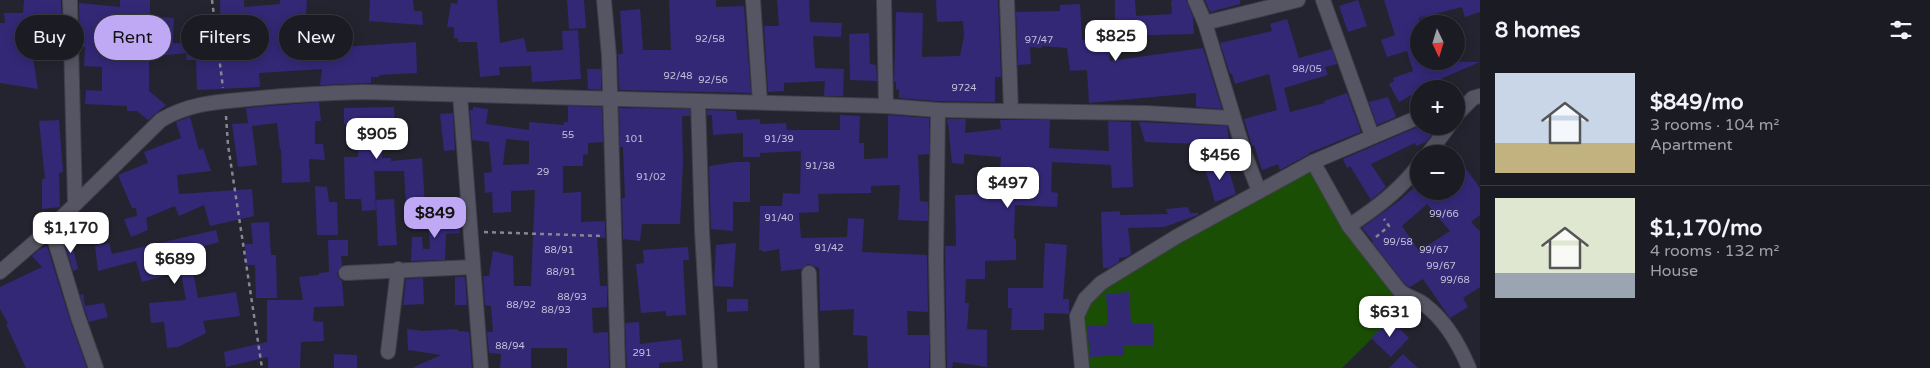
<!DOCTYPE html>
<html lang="en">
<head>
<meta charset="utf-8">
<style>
  :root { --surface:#1b1b24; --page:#24242c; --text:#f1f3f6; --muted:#a0a1a6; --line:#393941; --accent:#bfa9f4 }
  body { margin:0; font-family:"Varela Round",sans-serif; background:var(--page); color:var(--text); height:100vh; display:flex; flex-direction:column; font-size:19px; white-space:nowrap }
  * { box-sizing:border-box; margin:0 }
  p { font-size:16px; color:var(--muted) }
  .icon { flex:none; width:28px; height:28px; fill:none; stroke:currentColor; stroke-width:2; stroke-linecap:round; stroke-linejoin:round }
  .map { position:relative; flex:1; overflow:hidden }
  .details { display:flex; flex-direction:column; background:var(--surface); width:450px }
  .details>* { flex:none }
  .banner { position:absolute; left:15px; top:15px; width:475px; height:45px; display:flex; gap:10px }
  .needle { width:32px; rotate:176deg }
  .buttons { position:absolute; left:1410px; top:15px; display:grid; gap:10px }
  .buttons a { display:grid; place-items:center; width:55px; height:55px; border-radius:50%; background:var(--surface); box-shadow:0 2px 12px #0003,0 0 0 1px var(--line); font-size:25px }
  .price { position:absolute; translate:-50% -42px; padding:0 11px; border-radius:10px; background:#fff; color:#222; font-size:16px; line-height:32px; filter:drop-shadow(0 1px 2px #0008) }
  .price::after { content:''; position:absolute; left:50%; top:30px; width:15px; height:11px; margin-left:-8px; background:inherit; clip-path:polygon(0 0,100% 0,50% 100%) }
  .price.active { background:var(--accent); color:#111 }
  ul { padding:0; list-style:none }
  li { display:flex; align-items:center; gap:15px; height:125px; padding:0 15px }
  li+li { border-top:1px solid var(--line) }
  li span { display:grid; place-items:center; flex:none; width:140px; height:100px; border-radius:0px; color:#555 }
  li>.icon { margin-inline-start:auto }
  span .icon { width:60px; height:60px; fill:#fffc; stroke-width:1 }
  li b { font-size:21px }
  h2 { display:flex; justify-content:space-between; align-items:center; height:60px; padding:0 15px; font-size:21px }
  .tag { padding:0 18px; border-radius:22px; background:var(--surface); box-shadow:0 2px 12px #0003,0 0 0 1px var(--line); font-size:18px; line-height:45px }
  .tag.active { background:var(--accent); color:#111 }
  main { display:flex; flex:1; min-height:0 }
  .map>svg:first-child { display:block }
  .green { fill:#1b4e05 }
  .building { fill:#332876; fill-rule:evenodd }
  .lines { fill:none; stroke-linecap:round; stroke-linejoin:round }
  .minor-casing { stroke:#3f3f4a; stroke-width:16 }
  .path { stroke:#868791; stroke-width:2.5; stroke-dasharray:4 4; stroke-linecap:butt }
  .minor { stroke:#555563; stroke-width:14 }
  .labels { text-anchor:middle; stroke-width:4; stroke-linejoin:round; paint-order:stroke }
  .number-label { font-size:10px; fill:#c2c0d9 }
</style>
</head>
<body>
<main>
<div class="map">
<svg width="1480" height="368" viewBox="0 0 1480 368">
  <rect width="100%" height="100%" fill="#242430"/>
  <!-- green -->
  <polygon class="green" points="1310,171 1355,244 1406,305 1342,368 1087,368 1081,320 1086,306 1114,280"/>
  <!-- building -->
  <g class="building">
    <polygon points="24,0 61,0 62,46 58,45 56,56 32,52 38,89 0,83 0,23 5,23 4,13 23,13"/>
    <polygon points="120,0 150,0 150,16 174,18 173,43 194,44 221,42 220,0 244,0 244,7 280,4 280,0 307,0 305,29 340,27 342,47 416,42 417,73 379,75 379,77 371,77 371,83 320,85 322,69 259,73 260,87 197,90 196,60 186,60 187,53 149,57 149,91 166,105 148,120 137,111 127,111 127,106 85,104 86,90 102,91 102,67 84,66 85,47 80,47 79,3 120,7"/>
    <polygon points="370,0 413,0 414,11 422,11 423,25 369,21"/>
    <polygon points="458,0 497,0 500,43 524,38 527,52 563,50 562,31 578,30 581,79 532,82 531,66 499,67 500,75 480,77 477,42 458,42 458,38 454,38 454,27 447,27 451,3 457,4"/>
    <polygon points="567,0 584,0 586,28 569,29"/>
    <polygon points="669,0 716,0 716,7 744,6 751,93 619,90 618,54 623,54 620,11 640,9 643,50 671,50"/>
    <polygon points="777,0 809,0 810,22 842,23 841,37 813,36 815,68 844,69 843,96 824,96 825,81 784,83 784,91 768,92 764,26 779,26"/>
    <polygon points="936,0 998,0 1001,77 995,77 995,102 938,101 899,98 899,90 896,89 896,82 894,82 896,12 923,13 922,57 960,56 964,36 963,21 937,22"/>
    <polygon points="1115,0 1135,0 1136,16 1172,14 1171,2 1173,0 1186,0 1193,17 1194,34 1115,36"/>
    <polygon points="1205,0 1240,0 1240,4 1210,12"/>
    <polygon points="1358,0 1367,26 1348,32 1339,6"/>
    <polygon points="1384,0 1480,0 1480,12 1465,17 1462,7 1419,18 1419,61 1480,62 1440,79 1446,89 1419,89 1419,91 1399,102 1389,84 1394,81 1393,78 1413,71 1407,51 1387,57 1381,40 1395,35"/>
    <polygon points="1080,4 1082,40 1087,40 1087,49 1109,48 1110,61 1203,48 1222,109 1196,107 1196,93 1089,103 1087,70 1070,71 1067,48 1042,46 1042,48 1030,47 1031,64 1018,65 1016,12 1060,11 1060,5"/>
    <polygon points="1287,19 1299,58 1332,49 1337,64 1325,67 1328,75 1284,88 1290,112 1325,103 1324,101 1347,93 1361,132 1309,153 1309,154 1280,170 1278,164 1262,170 1254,145 1252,146 1244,119 1277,110 1269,74 1235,84 1232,74 1230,74 1220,43 1272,31 1270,24"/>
    <polygon points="869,33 870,64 876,65 877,81 850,80 849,34"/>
    <polygon points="587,69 601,69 601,90 588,89"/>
    <polygon points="1388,97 1396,117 1377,125 1369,102"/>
    <polygon points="319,102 321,121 315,121 315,144 323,144 325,160 309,159 310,182 282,183 281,149 280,149 277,123 252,126 257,165 238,167 232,124 248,123 246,108"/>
    <path d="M568,106L602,107L603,142L588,143V154L583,155V166H563V193L581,192V222L605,221V238L597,237L600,286H607V307L592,308L593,333L608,332L609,368H567V348H531V368H500L501,354L489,353L487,332H493L491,306L485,305L483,276H489L493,251L513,256L514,286H531L535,190L511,191V212L493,213L492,192L485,193L484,173L492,172L489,142L472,140L470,110H473V107L488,109L486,124L529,130V122L564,125V122H568ZM506,139L529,141V164L503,165Z"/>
    <polygon points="394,107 395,124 384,124 382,158 391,158 391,161 422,158 425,205 406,206 404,171 374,171 376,210 362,211 361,199 345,199 344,157 358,157 359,124 344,124 344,108"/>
    <polygon points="619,108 690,109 690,116 682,116 683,163 680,224 642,224 640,241 623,239 622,198 625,198 623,147 620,147"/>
    <polygon points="707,110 736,111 737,120 760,119 760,124 786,123 787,130 840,130 840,115 860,116 859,143 864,143 864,159 888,158 888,115 929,118 929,154 918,155 920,201 928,202 928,221 898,220 900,185 871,186 871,193 818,194 819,212 799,213 801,238 847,237 848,218 864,219 862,252 927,255 928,312 907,311 908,335 929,335 929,368 868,368 867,336 853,335 854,309 820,311 819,268 808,264 801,269 781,271 779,249 763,252 762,250 759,250 760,206 782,206 783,193 800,194 801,151 760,153 760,157 743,157 743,133 713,135 712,115 707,115"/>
    <polygon points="453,113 455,150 444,151 440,114"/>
    <polygon points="190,117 199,150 203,148 211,171 177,175 179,194 252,189 254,216 210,226 204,205 179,216 175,206 146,218 148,230 131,237 124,219 137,216 136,208 132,208 118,175 148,163 144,152 181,138 176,122"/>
    <polygon points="947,119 966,119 965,133 1001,129 1000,120 1050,120 1049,148 1109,151 1108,121 1131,122 1133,187 1112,188 1111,165 1052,162 1051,192 1058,193 1057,207 1015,205 1014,239 1016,239 1016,260 985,261 985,279 966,279 965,303 969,303 967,329 987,330 987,367 953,362 952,368 947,368 945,246 956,246 955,195 1002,194 1005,170 1000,169 1001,157 964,154 964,164 952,163 948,123 947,123"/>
    <polygon points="59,120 63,172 59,173 60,207 42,209 42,179 45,179 39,121"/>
    <polygon points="1139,122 1227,126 1230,145 1145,142"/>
    <polygon points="1420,126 1432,126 1434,132 1426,142 1416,146 1415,143 1371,164 1386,187 1371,200 1350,166 1347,168 1343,159"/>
    <polygon points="1226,161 1236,194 1215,202 1205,168"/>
    <polygon points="735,162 750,162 750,202 733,202 733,231 711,229 709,166"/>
    <path d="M1466,169L1480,188V215L1471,222L1480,231V287L1463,298L1468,307L1450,318L1423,279L1410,287L1405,284L1372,242L1373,241L1362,228L1399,201L1419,183V191H1456V176ZM1427,204L1450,231L1419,251L1402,226Z"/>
    <polygon points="315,186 327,187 329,202 337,202 338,235 317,235"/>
    <polygon points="394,199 397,245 378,246 376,200"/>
    <polygon points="1188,207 1190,213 1198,213 1198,215 1164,227 1128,228 1131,254 1126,257 1119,258 1119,262 1109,268 1103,268 1101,212 1120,211 1120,215 1168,214 1166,209"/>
    <polygon points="459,215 460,233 446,234 445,260 411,261 412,237 422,237 423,249 430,249 428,217"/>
    <polygon points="269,222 271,255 276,255 277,298 256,298 255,265 246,265 245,244 253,244 251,223"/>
    <polygon points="216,230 219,242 193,249 195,260 192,261 195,270 193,271 198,298 236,292 240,316 203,321 206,333 178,347 167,348 164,322 151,323 149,303 186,300 181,273 179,272 142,282 136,261 98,271 95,246 109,243 112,254"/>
    <polygon points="71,239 78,269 73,271 64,241"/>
    <polygon points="328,240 348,240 348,256 341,256 342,266 337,273 338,277 342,281 344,306 314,307 313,321 323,322 324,341 301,342 300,368 268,368 268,357 226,367 224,352 267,342 267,300 303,300 299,277 319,275 319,273 329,272"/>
    <polygon points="736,243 733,287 714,286 716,245"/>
    <polygon points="1045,243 1067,245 1063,299 1069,299 1069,314 1044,313 1044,330 1011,330 1012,308 1008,308 1008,288 1043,288"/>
    <polygon points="47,246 70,320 87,368 26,368 6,324 8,323 0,309 0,287 42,267 32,256 40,249"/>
    <polygon points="688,247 689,260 683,260 686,315 666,316 666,311 641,313 636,264 644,263 643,250"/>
    <polygon points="455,277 465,277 467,305 455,305"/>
    <polygon points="423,278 424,304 403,305 406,279"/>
    <polygon points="1129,292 1131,323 1153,323 1153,345 1124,345 1124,355 1090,357 1087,326 1108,325 1106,294"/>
    <polygon points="83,294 85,306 104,303 108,317 89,322 80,295"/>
    <polygon points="727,299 748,299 748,311 727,312"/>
    <polygon points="1390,319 1409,338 1391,357 1371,338"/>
    <polygon points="639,322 640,344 681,339 683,361 659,363 659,368 627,368 625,323"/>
    <polygon points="407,329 422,331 458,329 458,331 469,332 472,368 412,368 441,355 408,350"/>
    <polygon points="334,354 357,355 357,368 334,368"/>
    <polygon points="1403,354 1418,368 1389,368"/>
  </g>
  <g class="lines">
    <defs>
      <g id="minor">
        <polyline points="70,0 75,204"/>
        <polyline points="604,0 609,56 618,368"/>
        <polyline points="753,0 760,102"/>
        <polyline points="884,0 886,106"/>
        <polyline points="1007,0 1011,110"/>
        <polyline points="1195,0 1205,23 1245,155 1259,191"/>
        <polyline points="1323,0 1372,136"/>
        <polyline points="1205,23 1298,0"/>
        <polyline points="460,95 481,368"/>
        <polyline points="698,101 702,231 710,368"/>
        <polyline points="938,110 936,258 938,368"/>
        <polyline points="1456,115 1473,98 1480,96"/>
        <polyline points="1428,154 1449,126"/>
        <path d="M1313,162L1349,226C1376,208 1399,191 1419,165"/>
        <path d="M1349,226L1399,290C1407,298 1417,298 1425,305C1446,321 1459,344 1469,368"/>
        <polyline points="51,228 78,317 96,368"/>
        <path d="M0,272L51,228L161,120C190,103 216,102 249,99C287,95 325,93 363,92L886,106L938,110L1146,113L1232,118"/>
        <polyline points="346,273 473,267"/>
        <polyline points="809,273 812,368"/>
        <polyline points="388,352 398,269"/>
        <polyline points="1082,368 1077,316 1085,299 1101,283 1176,237 1313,162 1419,117"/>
      </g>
    </defs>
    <!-- minor casing -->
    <use href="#minor" class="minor-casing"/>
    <!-- path -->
    <g class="path">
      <polyline points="212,0 223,88"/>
      <polyline points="226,116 228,145 262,368"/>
      <polyline points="484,232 601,236"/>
      <polyline points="1376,237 1389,226 1384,219"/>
    </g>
    <!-- minor -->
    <use href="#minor" class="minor"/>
  </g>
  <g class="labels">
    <!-- number labels -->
    <g class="number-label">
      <text x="710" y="42">92/58</text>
      <text x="1039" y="43">97/47</text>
      <text x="1307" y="72">98/05</text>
      <text x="678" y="79">92/48</text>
      <text x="713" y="83">92/56</text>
      <text x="964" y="91">9724</text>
      <text x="568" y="138">55</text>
      <text x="634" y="142">101</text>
      <text x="779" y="142">91/39</text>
      <text x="820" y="169">91/38</text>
      <text x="543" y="175">29</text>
      <text x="651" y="180">91/02</text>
      <text x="1444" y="217">99/66</text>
      <text x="779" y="221">91/40</text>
      <text x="1398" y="245">99/58</text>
      <text x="829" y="251">91/42</text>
      <text x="559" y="253">88/91</text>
      <text x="1434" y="253">99/67</text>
      <text x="1441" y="269">99/67</text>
      <text x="561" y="275">88/91</text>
      <text x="1455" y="283">99/68</text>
      <text x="572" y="300">88/93</text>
      <text x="521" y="308">88/92</text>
      <text x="556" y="313">88/93</text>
      <text x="510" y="349">88/94</text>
      <text x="642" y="356">291</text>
    </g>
  </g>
</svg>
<div class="buttons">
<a><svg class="needle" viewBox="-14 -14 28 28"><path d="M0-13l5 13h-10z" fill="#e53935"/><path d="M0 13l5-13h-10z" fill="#a0a1a6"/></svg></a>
<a>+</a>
<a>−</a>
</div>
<b class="price" style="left:1116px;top:62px">$825</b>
<b class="price" style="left:377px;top:160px">$905</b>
<b class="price" style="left:1220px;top:181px">$456</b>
<b class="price" style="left:1008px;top:209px">$497</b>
<b class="price active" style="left:435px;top:239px">$849</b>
<b class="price" style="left:71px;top:254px">$1,170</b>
<b class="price" style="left:175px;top:285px">$689</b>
<b class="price" style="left:1390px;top:338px">$631</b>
<div class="banner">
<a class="tag">Buy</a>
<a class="tag active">Rent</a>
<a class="tag">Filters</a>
<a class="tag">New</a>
</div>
</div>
<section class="details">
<h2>8 homes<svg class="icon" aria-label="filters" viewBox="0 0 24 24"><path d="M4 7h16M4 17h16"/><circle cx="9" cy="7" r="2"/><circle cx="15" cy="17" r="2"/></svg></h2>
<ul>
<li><span style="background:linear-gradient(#c9d6e8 70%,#c2b280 0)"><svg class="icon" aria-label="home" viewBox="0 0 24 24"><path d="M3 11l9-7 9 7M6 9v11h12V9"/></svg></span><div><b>$849/mo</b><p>3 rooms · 104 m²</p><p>Apartment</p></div></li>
<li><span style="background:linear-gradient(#dfe7d0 75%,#9aa5b1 0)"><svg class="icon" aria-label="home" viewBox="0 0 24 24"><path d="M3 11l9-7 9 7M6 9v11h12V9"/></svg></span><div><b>$1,170/mo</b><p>4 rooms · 132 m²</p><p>House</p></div></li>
</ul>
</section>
</main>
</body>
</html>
